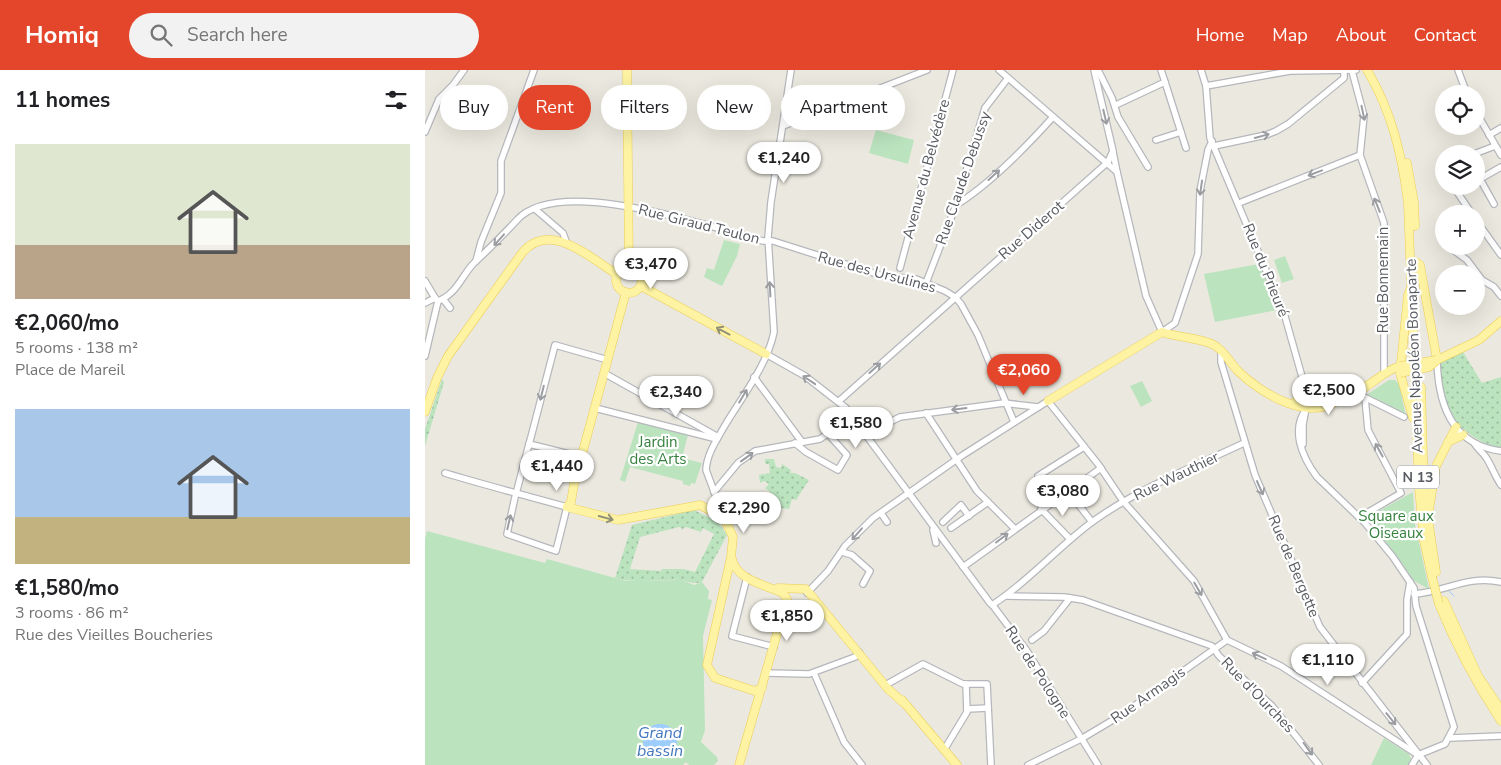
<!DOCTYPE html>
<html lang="en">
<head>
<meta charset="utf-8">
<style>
  :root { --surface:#fff; --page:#f2f2f2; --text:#202124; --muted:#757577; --accent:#e4462c }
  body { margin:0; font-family:"Nunito Sans",sans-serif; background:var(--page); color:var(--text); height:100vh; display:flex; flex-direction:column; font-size:19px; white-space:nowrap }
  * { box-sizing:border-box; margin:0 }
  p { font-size:16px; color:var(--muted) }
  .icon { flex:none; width:28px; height:28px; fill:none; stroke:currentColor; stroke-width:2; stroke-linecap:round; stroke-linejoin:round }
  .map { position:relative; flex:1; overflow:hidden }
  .panel { display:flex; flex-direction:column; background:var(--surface); width:425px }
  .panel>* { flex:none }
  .banner { position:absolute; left:15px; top:15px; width:475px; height:45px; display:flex; gap:10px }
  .controls { position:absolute; left:1010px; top:15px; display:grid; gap:10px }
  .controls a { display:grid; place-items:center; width:50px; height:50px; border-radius:50%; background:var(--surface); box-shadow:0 5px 20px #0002; font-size:25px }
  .price { position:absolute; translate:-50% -42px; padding:0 11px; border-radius:18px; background:#fff; color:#222; font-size:16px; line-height:32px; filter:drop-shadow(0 1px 2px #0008) }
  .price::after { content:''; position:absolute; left:50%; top:30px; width:15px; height:11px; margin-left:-8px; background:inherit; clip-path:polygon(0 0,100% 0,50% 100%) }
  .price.selected { background:var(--accent); color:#fff }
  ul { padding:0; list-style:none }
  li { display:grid; align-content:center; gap:10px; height:265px; padding:0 15px }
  li span { display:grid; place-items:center; height:155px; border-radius:0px; color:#555 }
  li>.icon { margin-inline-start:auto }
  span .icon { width:90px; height:90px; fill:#fffc; stroke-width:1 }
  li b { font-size:21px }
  h2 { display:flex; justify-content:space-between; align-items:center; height:60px; padding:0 15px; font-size:21px }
  .pill { padding:0 18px; border-radius:22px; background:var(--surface); box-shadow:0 5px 20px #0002; font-size:18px; line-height:45px }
  .pill.selected { background:var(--accent); color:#fff }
  header { display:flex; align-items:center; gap:30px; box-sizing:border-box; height:70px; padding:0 25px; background:var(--accent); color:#fff }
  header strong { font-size:24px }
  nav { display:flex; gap:28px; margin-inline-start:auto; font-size:18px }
  .search { width:350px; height:45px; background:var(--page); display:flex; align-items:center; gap:12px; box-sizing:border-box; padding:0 18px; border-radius:28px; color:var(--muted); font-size:19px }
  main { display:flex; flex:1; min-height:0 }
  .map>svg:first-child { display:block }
  .grass { fill:url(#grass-dots); fill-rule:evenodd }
  .green { fill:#bbe3be }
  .water { fill:#9dcdfc }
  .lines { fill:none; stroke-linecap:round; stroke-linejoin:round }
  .stream { stroke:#9dcdfc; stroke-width:1 }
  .minor-casing { stroke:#b5b7bc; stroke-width:8 }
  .major-casing { stroke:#edcc56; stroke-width:9 }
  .minor { stroke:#fff; stroke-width:5.5 }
  .major { stroke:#fdf3a2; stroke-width:8 }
  .major-bridge-casing { stroke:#edcc56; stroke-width:9; stroke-linecap:butt }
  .major-bridge { stroke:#fdf3a2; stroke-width:8 }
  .oneway { stroke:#9b9da0 }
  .oneway2 { stroke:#929077 }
  .labels { text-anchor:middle; stroke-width:4.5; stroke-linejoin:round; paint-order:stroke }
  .shield { fill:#fff; stroke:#8a8c90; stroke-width:1 }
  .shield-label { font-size:14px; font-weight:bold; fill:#585b60 }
  .street-label { font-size:15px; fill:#585b60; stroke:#fff }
  .park-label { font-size:15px; fill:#36813e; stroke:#fff }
  .water-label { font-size:16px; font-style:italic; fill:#4277be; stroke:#fff }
</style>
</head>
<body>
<header>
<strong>Homiq</strong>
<div class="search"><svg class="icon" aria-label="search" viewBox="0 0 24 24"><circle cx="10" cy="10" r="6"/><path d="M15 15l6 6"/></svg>Search here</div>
<nav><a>Home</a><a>Map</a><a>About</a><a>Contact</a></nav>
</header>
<main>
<section class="panel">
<h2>11 homes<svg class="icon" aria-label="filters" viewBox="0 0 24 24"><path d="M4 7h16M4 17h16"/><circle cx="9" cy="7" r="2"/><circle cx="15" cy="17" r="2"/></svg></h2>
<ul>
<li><span style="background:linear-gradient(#dfe7d0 65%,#b9a48a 0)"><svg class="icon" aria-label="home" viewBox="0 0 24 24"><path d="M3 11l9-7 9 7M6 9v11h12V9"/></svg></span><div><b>€2,060/mo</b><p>5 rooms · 138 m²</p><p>Place de Mareil</p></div></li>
<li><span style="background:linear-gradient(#a9c7e8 70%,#c2b280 0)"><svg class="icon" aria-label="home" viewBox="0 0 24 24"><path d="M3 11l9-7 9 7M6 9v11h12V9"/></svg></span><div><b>€1,580/mo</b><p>3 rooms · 86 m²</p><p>Rue des Vieilles Boucheries</p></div></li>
</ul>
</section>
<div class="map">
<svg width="1076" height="695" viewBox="0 0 1076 695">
  <defs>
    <pattern id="grass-dots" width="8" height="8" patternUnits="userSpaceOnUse" patternTransform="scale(1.25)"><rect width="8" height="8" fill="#bbe3be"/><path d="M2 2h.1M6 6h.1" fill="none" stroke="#9bbb9e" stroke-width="1.8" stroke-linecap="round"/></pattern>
  </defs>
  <rect width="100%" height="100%" fill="#ebe9df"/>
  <!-- grass -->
  <g class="grass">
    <path d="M1038,282L1057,313L1076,307V379C1052,373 1026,354 1020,330C1017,319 1017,306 1015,295L1017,290Z"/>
    <polygon points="17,309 19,312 0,376 0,359"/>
    <polygon points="340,389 349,389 351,397 356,398 357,394 366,400 365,403 370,403 384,410 371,430 367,429 364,439 349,437 349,425 340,418 344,414 339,411 335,413 334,405 345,403 344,394 340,394"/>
    <path d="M269,440L293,452L302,465L277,512C268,515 264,511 254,510C233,509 211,514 190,508L207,455ZM254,457L257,458L256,460L261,457L276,462L278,458L289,464L270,502L259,499H237L236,501L205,499L215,467Z"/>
  </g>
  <!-- green -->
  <g class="green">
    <polygon points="451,60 489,70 483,94 444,83"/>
    <polygon points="299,170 315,174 312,186 297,216 279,207 282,198 289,200"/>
    <polygon points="860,186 869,209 857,213 849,190"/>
    <polygon points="834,194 852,240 790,252 779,204"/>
    <polygon points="964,310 970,310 974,314 981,346 944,327 943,324"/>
    <polygon points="717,311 727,331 716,337 705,316"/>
    <polygon points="213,352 263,365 257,388 277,393 270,414 266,413 265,416 258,414 258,411 205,397 200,412 195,410"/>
    <polygon points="988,422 990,454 1004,519 989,511 943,447"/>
    <polygon points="2,461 120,493 122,489 201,511 257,510 269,515 277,512 284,521 283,529 287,530 278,566 280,660 276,672 292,687 293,691 289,695 264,695 261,692 258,695 0,695 0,469"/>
    <polygon points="959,668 984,684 986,689 984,695 946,695"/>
  </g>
  <!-- water -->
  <circle class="water" cx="235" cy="671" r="17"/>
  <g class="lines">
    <!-- stream -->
    <polyline class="stream" points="1023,520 1029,526"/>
    <defs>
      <g id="minor">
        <polyline points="574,0 692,102 721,226 737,262 750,253 773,184 775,121 783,80 787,71"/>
        <polyline points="673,0 687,28 693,47 723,97"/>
        <polyline points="776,0 781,16 785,68 859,243 883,328 878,354 878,374"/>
        <polyline points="1033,0 1042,24"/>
        <polyline points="927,1 939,46 935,85 959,153 959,304"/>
        <polyline points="740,12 761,78"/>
        <polyline points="781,16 865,1 931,0"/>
        <polyline points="693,34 740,12 736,0"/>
        <polyline points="1051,42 1076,85"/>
        <polyline points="358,56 502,0"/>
        <polyline points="0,62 14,29 28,15 39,0"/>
        <polyline points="1064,65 1076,58"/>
        <polyline points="731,70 756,62"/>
        <polyline points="789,76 841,65 851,61 863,54 919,8 919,1"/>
        <polyline points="688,82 692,102"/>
        <polyline points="1049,84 1070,76"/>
        <polyline points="1019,92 1016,99 1019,103"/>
        <polyline points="1028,116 1047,144"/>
        <polyline points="814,133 935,85"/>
        <polyline points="1069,134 1055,109 1076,97"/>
        <path d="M531,135C565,114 601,77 628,47"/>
        <polyline points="110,139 138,163 142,174"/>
        <polyline points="1051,150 1076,185"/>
        <polyline points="1023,176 1042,190 1057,210 1069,217 1076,226"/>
        <polyline points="51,191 56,172 76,123 76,91 109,0"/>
        <polyline points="475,198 528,0"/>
        <polyline points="0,211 10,228"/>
        <polyline points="501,213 531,135 560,38 583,8"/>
        <path d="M10,228L13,231C32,224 37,205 49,193C64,179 78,165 92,150C134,104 285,157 338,171H348L458,206L491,209L520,221L530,227L536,234L553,265L589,352"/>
        <polyline points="18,229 25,238"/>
        <polyline points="0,233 10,228"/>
        <polyline points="796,281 796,292 830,405 895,557 1002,695"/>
        <polyline points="341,284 380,306 421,338 565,533"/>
        <polyline points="0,286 13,231"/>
        <path d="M1012,290C1013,334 1027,375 1076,381"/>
        <polyline points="179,303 293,367"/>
        <polyline points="329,307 377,372"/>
        <polyline points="939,327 979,347"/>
        <polyline points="414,331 683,92 688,81 669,0"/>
        <polyline points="170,338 292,369"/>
        <path d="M882,338C865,359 877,387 892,407L940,453L968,487L989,518L991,536L1029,657L1020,674L993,685"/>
        <polyline points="501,343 552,421 590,459"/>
        <polyline points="441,364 475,347 579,333 613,337"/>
        <polyline points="370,373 381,382 413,400 422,385 404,365"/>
        <path d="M1049,373C1053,380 1059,383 1062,389C1067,397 1070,406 1076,415"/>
        <polyline points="104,374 156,387"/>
        <path d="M20,403C60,415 101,426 142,437L131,481L82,464L90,427L92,420L104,374L106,367L130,275L183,290"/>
        <polyline points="643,421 667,452"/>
        <polyline points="289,422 313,393 330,381 395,369 428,346"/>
        <polyline points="627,432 613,406 659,377"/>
        <polyline points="616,439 645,469"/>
        <polyline points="456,443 462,452"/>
        <polyline points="935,447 976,423 943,360 940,328"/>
        <path d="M299,448L281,400C282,384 291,371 299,357C316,328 342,296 349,262L343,167L346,132L366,0"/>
        <polyline points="518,452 536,435 544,446"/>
        <polyline points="526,458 563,432"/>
        <polyline points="508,460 511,473"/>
        <polyline points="417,482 427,485 445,501 438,514"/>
        <polyline points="538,497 676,398"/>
        <polyline points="322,507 307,566 349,577"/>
        <polyline points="382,523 403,501 420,476 448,448 538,385 623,331 673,394 698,431 769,511 802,570 856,596 993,685"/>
        <path d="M989,524C1022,522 1040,505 1076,512"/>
        <polyline points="581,526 639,527 658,530 787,576 794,586 847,636 894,695"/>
        <path d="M567,535C603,512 632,478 667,452C713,419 768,397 819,373"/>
        <polyline points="569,537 602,581 673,695"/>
        <polyline points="607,570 619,561 645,528"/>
        <polyline points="341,603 384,604 430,587 434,582"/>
        <polyline points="389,603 419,672 437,695"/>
        <polyline points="464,613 498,594 538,614 562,614 566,695"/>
        <polyline points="937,613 982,564 982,530 985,512"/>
        <polyline points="542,639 563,638"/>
        <polyline points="1025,668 1076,666"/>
        <polyline points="519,680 542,642 541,614"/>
        <polyline points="603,695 656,669 698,644 802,570"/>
        <polyline points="987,695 993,685"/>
      </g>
      <g id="major">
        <polyline points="202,0 204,198"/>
        <path d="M942,0C967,42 977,85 983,133L994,418L999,471L1007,507"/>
        <polyline points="982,93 989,132 990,156"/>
        <polyline points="991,192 995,195 1012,290 1054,270 1076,251"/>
        <circle cx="204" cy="210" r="13"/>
        <polyline points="216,216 341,284"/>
        <polyline points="985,220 983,225 975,303 988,348"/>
        <polyline points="996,317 999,422 1011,502"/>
        <path d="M623,331L737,262C753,268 774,267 789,275C799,280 805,293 813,301C835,323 887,355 916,327"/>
        <path d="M870,332C884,333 923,327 935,320C949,313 959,301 975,296"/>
        <path d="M0,342L12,308L23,286L97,183C125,149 166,189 193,205"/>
        <polyline points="1023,372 1038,365"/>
        <polyline points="142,437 193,450 275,435 299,448 308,467 306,487 282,595 290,608 330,621 337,618"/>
        <polyline points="142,437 146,432 149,414 201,222"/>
        <polyline points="1004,440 1011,396 1031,357"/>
        <path d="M307,489C311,510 341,515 358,523L362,529L314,695"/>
        <polyline points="353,518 381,519 463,619 480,634"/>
        <polyline points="1019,531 1053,606 1076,640"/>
        <path d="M1014,534C1031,576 1051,613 1076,651"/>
        <polyline points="477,630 532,695"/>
      </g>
    </defs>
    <!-- minor casing -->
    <use href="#minor" class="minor-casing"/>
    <!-- major casing -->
    <use href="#major" class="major-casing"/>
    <!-- minor -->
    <use href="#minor" class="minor"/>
    <!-- major -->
    <use href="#major" class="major"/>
    <defs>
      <g id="major-bridge">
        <polyline points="975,296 1012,290"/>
        <polyline points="975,303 1004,297 1012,290"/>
        <polyline points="1007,507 1014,534"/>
      </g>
    </defs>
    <!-- major-bridge casing -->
    <use href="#major-bridge" class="major-bridge-casing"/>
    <!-- major-bridge -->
    <use href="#major-bridge" class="major-bridge"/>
  </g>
  <!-- one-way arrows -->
  <defs><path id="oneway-shaft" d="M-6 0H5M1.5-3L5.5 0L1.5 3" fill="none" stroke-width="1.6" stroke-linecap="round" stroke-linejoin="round" transform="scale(1.25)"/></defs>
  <g class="oneway">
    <use href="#oneway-shaft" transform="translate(938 43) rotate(78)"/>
    <use href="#oneway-shaft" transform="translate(680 47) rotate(77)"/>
    <use href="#oneway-shaft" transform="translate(837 66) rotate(-15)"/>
    <use href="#oneway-shaft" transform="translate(890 103) rotate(159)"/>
    <use href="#oneway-shaft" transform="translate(569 105) rotate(-42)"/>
    <use href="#oneway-shaft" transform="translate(776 118) rotate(98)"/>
    <use href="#oneway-shaft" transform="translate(952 135) rotate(-112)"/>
    <use href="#oneway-shaft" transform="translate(74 170) rotate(132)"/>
    <use href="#oneway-shaft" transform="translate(345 219) rotate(-93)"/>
    <use href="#oneway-shaft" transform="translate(450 298) rotate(-42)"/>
    <use href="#oneway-shaft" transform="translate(384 310) rotate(-146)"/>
    <use href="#oneway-shaft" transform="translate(117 323) rotate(104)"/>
    <use href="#oneway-shaft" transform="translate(318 326) rotate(-59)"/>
    <use href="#oneway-shaft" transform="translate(534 339) rotate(173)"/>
    <use href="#oneway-shaft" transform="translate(954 380) rotate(-119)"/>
    <use href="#oneway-shaft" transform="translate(322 387) rotate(-36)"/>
    <use href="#oneway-shaft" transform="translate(835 418) rotate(66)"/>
    <use href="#oneway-shaft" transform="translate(84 452) rotate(-77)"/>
    <use href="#oneway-shaft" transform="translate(432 464) rotate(131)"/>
    <use href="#oneway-shaft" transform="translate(577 468) rotate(-37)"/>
    <use href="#oneway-shaft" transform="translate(773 519) rotate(60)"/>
    <use href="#oneway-shaft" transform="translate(834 586) rotate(-155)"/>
    <use href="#oneway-shaft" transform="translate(966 649) rotate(51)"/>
    <use href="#oneway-shaft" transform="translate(883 679) rotate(54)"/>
  </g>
  <g class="oneway2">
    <use href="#oneway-shaft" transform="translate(298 261) rotate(-152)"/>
    <use href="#oneway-shaft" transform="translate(181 448) rotate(15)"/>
  </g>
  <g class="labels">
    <!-- shield labels -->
    <rect class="shield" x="972" y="395.5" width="42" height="23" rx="4"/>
    <g class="shield-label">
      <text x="993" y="412">N 13</text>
    </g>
    <!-- street labels -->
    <g class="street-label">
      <text transform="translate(501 99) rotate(-75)" y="5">Avenue du Belvédère</text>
      <text transform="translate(538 108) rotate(-71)" y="5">Rue Claude Debussy</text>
      <text transform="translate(274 154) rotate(14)" y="5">Rue Giraud Teulon</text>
      <text transform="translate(606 160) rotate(-41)" y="5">Rue Diderot</text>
      <text transform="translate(841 200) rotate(68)" y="5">Rue du Prieuré</text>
      <text transform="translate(452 202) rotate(15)" y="5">Rue des Ursulines</text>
      <text transform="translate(958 210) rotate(-90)" y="5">Rue Bonnemain</text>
      <text transform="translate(989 286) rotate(-92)" y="5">Avenue Napoléon Bonaparte</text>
      <text transform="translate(751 406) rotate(-26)" y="5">Rue Wauthier</text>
      <text transform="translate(869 496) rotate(67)" y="5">Rue de Bergette</text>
      <text transform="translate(613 602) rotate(57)" y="5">Rue de Pologne</text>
      <text transform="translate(723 625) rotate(-35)" y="5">Rue Armagis</text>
      <text transform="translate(833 625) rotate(46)" y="5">Rue d'Ourches</text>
    </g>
    <!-- park labels -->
    <g class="park-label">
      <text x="233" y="377">Jardin<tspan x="233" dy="17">des Arts</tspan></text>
      <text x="971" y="451">Square aux<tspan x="971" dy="17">Oiseaux</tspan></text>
    </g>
    <!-- water labels -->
    <g class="water-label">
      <text x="235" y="668">Grand<tspan x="235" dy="18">bassin</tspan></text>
    </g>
  </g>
</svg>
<div class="controls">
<a><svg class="icon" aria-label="locate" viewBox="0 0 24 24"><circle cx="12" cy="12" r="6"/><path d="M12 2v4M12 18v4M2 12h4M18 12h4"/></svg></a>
<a><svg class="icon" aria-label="layers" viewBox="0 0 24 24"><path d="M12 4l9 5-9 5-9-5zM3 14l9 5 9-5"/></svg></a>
<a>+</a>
<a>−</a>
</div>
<b class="price" style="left:359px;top:114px">€1,240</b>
<b class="price" style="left:226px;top:220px">€3,470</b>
<b class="price selected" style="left:599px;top:326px">€2,060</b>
<b class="price" style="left:904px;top:346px">€2,500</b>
<b class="price" style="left:251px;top:348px">€2,340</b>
<b class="price" style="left:431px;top:379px">€1,580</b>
<b class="price" style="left:132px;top:422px">€1,440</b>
<b class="price" style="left:638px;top:447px">€3,080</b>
<b class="price" style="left:319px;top:464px">€2,290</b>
<b class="price" style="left:362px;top:572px">€1,850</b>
<b class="price" style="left:903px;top:616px">€1,110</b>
<div class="banner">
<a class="pill">Buy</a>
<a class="pill selected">Rent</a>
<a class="pill">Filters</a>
<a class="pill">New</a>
<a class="pill">Apartment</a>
</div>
</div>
</main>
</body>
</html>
